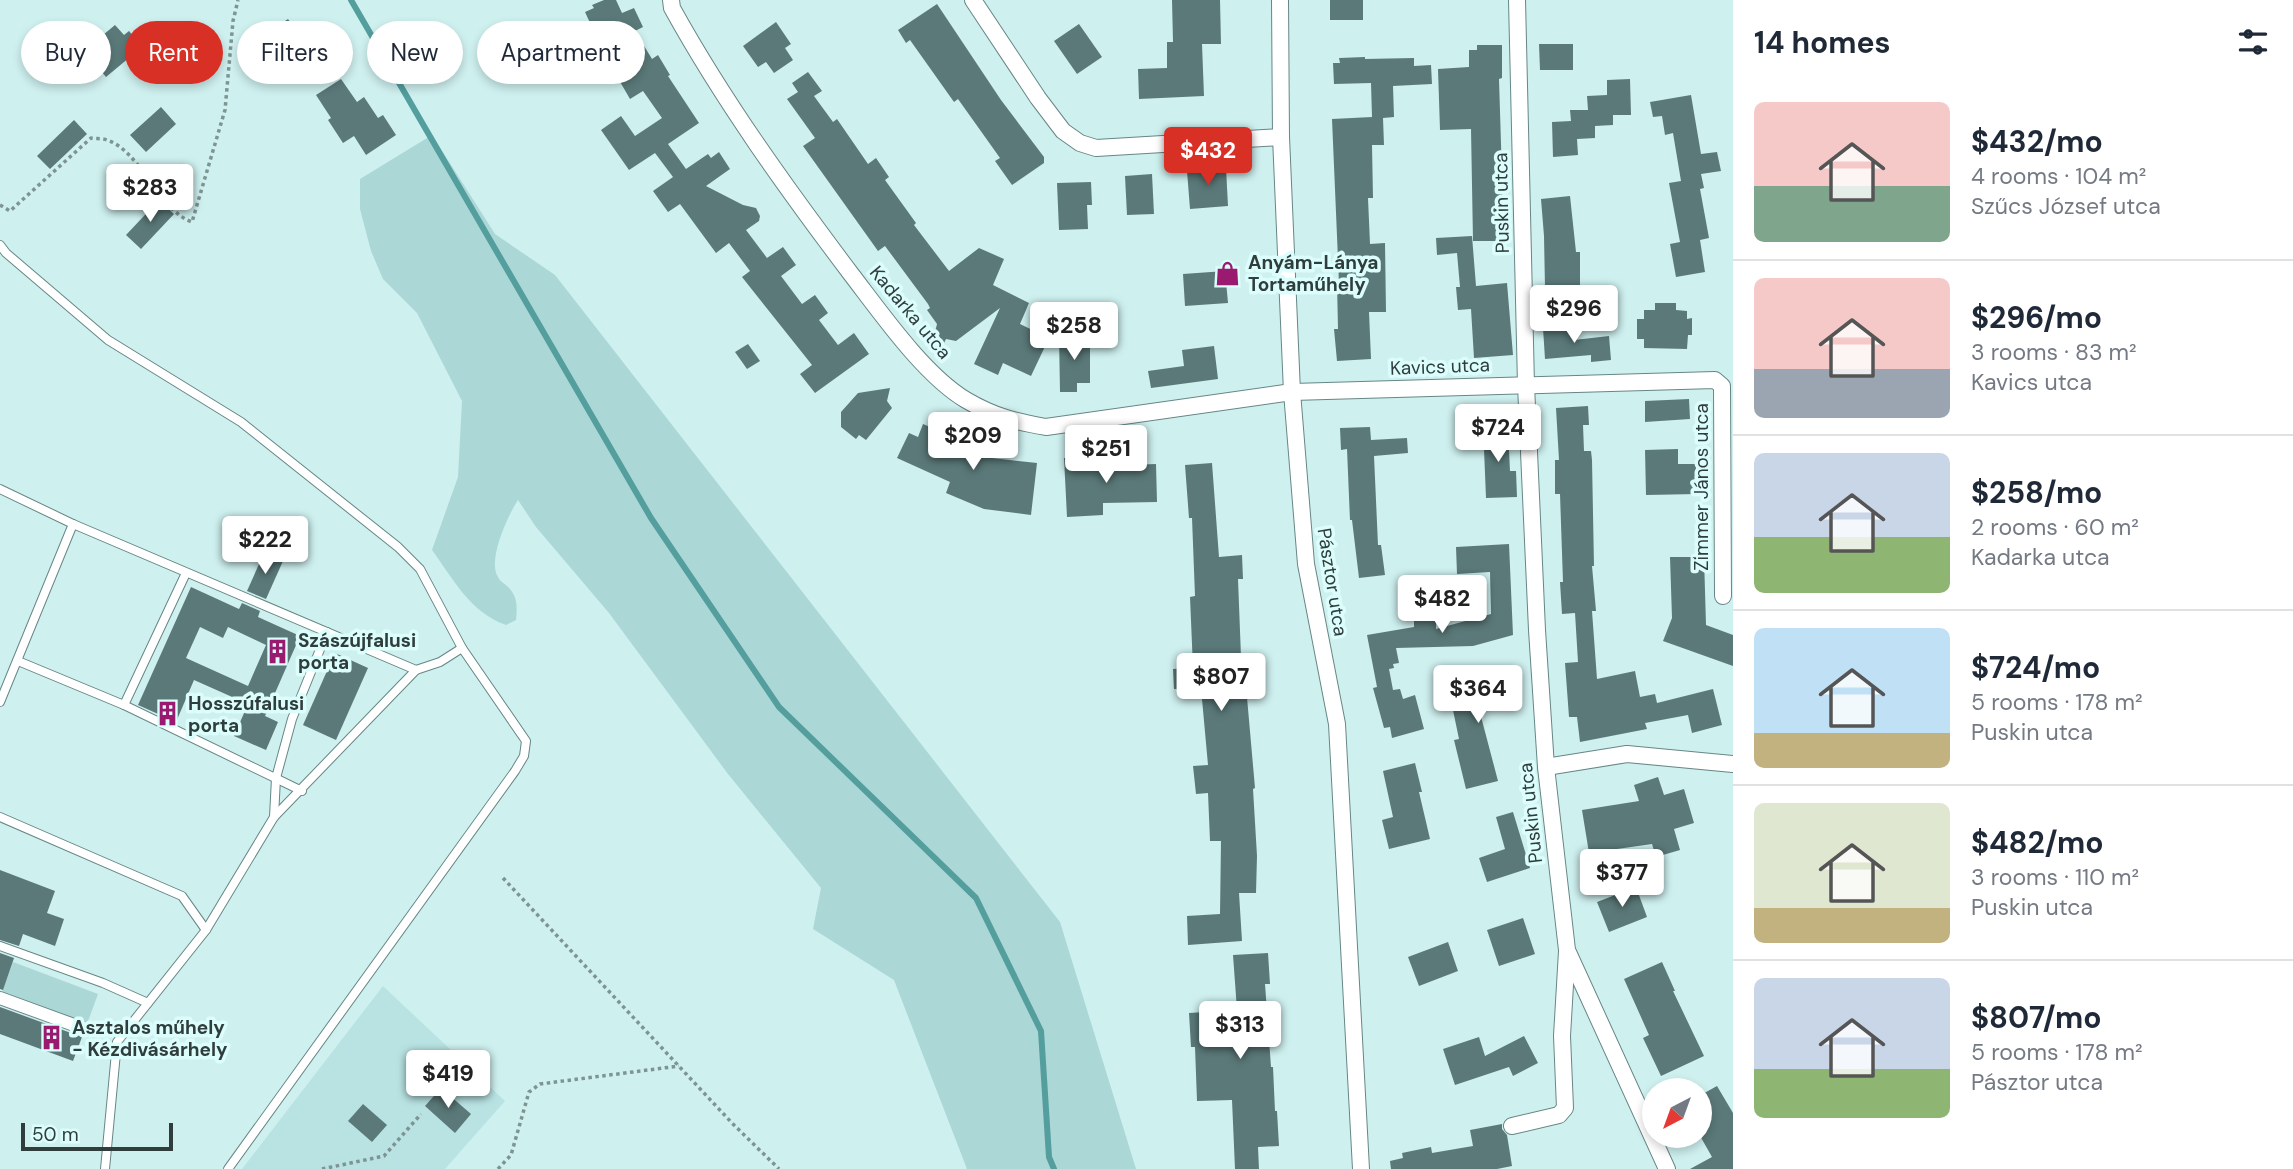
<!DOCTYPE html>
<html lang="en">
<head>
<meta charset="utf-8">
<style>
  :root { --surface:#fff; --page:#f6f6f7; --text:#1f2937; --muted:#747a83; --line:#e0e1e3; --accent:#d93025 }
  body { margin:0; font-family:"DM Sans",sans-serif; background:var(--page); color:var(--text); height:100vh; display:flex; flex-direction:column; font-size:26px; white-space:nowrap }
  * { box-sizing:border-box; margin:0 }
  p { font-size:23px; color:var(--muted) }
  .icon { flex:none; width:38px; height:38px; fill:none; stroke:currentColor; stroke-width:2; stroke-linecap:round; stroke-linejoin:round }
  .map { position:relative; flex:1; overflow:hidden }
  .details { display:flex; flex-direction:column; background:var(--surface); width:560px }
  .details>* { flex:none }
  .banner { position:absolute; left:21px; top:21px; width:665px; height:63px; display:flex; gap:14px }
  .needle { width:46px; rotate:221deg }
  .buttons { position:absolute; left:1642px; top:1078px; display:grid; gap:14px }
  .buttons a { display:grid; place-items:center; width:70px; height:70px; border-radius:50%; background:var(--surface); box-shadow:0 4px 10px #0003; font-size:35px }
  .scale { position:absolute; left:21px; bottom:18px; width:152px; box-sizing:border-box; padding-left:7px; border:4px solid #303d3d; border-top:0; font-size:19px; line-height:24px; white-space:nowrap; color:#303d3d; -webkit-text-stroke:5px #dbfdfc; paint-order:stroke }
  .price { position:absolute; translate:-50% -60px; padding:0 16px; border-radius:7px; background:#fff; color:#222; font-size:23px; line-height:46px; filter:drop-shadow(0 2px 4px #0008) }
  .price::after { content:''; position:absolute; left:50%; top:42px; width:21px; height:16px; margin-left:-10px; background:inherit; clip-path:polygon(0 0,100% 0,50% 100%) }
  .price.selected { background:var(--accent); color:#fff }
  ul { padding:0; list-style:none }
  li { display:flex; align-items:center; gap:21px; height:175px; padding:0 21px }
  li+li { border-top:2px solid var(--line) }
  li span { display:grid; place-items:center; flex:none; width:196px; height:140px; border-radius:10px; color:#555 }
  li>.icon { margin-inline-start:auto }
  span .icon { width:84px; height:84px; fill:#fffc; stroke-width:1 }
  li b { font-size:30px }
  h2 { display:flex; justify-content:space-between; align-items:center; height:84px; padding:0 21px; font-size:30px }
  .pill { padding:0 24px; border-radius:32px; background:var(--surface); box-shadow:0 4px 10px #0003; font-size:24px; line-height:63px }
  .pill.selected { background:var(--accent); color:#fff }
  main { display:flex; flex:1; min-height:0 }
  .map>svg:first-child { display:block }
  .built { fill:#b9e3e3 }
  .green { fill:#abd7d7 }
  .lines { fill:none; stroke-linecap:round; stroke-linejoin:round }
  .stream { stroke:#549e9e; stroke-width:6 }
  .building { fill:#5b7979; fill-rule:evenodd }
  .service-casing { stroke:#678686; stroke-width:10 }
  .pedestrian-casing { stroke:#678686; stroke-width:14 }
  .minor-casing { stroke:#678686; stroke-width:18 }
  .path { stroke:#7d9493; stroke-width:3.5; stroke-dasharray:3.5 3.5; stroke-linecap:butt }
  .service { stroke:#fff; stroke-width:8 }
  .pedestrian { stroke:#fff; stroke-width:12 }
  .minor { stroke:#fff; stroke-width:16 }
  .labels { text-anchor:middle; stroke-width:7; stroke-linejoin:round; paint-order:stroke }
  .street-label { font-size:19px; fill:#303d3d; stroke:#dbfdfc }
  .poi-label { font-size:19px; font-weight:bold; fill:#303d3d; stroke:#dbfdfc; text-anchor:start }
</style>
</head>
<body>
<main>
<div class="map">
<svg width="1733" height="1169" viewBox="0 0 1733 1169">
  <rect width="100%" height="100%" fill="#cef0ef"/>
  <!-- built -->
  <polygon class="built" points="383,986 505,1101 445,1169 242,1169"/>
  <!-- green -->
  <g class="green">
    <path d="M432,135L495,234L555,275L1060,922L1136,1169H967L894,980L813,929L821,888L728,774L609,613L536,527L518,500C508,515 487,560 498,577C500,582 506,584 510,589C518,599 517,608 516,620L506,625C471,613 453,579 432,550L458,477L462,401L417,313L383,279L371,251L360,209V179Z"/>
    <polygon points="13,962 98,994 87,1024 2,992"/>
  </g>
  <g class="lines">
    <!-- stream -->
    <polyline class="stream" points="351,0 651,518 779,707 976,898 1041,1031 1049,1157 1054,1169"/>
  </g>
  <!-- building -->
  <g class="building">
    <polygon points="604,0 616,0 622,13 634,8 643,27 635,31 652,59 658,55 670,75 668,76 699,123 668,144 686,169 708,154 711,158 719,152 730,169 706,186 743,205 756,208 760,216 759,221 746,230 767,258 783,247 796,265 781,276 802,304 815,295 828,313 819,320 838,345 854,333 869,354 815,393 800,374 812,365 742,277 750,271 729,243 716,253 680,204 668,212 653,191 673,177 655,153 629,170 601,130 621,116 635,136 662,118 643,91 630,99 619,80 633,71 614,40 578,56 568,36 591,25 585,12 594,8 592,5"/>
    <polygon points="1172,0 1220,0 1221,44 1202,44 1204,96 1139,99 1138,69 1167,68 1167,42 1173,42"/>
    <rect x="1330" y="0" width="33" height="20"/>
    <polygon points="937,4 1001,100 1044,157 1044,163 1012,185 995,161 1000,158 958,99 954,102 910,40 906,43 898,30"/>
    <polygon points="288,19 304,43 289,53 272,30"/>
    <polygon points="776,22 791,44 785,48 793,60 774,73 766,62 758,67 743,46"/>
    <polygon points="1079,24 1102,57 1077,74 1054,41"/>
    <polygon points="115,25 124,35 129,31 142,47 106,77 93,61 106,50 97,40"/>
    <polygon points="1539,44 1573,44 1573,70 1540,70"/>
    <polygon points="1477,45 1502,45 1502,78 1499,79 1504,241 1473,241 1471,129 1440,130 1438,69 1469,67 1469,50 1477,50"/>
    <polygon points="1365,57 1365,59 1414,58 1414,66 1431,65 1432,84 1393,86 1394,117 1383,118 1384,145 1372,145 1373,198 1368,198 1370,244 1385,243 1386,312 1369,312 1371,359 1337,361 1334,329 1338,329 1337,283 1339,283 1332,119 1372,117 1371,83 1334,84 1333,63 1340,63 1339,58"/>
    <polygon points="808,72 822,91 814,96 833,122 837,119 868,164 876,158 889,177 885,180 916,223 914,225 949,271 979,248 1004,259 993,285 1029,303 1020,324 1049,338 1031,376 1003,363 998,375 974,364 1000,308 956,341 946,339 944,343 935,332 937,324 927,310 930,308 928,304 885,246 878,251 803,146 815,138 787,99 798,92 792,83"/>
    <polygon points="341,79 357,102 364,97 378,118 383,115 396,135 366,155 354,136 343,143 328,120 331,118 316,95"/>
    <polygon points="1630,79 1631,115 1613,115 1613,125 1595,126 1595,138 1577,139 1578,155 1553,157 1552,122 1571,121 1570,110 1588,110 1587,96 1607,95 1607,80"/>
    <polygon points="1691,95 1701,154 1717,152 1721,171 1701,174 1704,188 1700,189 1709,238 1700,240 1705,272 1676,277 1670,244 1680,242 1669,183 1681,181 1673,133 1665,135 1662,116 1653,117 1650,102"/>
    <polygon points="161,107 176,124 146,152 130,135"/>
    <polygon points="74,120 87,134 50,169 37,156"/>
    <polygon points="1218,163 1219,169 1226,168 1228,206 1190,209 1187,171 1203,170 1203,164"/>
    <polygon points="1152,174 1154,214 1127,215 1125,176"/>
    <polygon points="1091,182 1092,205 1087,205 1088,229 1059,230 1057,183"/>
    <polygon points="1570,196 1576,252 1580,252 1580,287 1545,288 1544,236 1541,199"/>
    <polygon points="159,200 174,214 141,249 126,235"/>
    <polygon points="1472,236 1476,286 1507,283 1513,355 1474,358 1471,309 1458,310 1456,287 1460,287 1457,253 1437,255 1436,238"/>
    <polygon points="1225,271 1228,303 1185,306 1183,274"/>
    <polygon points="1655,303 1676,303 1676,310 1687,311 1687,319 1692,318 1692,335 1688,335 1687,349 1644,348 1644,339 1637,339 1637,319 1644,319 1644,310 1655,310"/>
    <polygon points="1573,326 1574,340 1609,336 1611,360 1591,362 1591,355 1545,359 1543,328"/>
    <polygon points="1059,335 1090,335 1090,383 1077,383 1077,392 1060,392"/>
    <polygon points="748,344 760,361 747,369 735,352"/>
    <polygon points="1214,346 1218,379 1151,388 1148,371 1184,366 1182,350"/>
    <polygon points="890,388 887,401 892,408 866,440 859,435 856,439 841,427 841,412 858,393"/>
    <polygon points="1689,399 1690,419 1645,422 1645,401"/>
    <polygon points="1588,406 1589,425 1583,425 1584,451 1591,451 1592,460 1594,566 1592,566 1596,611 1592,611 1597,679 1635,671 1640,697 1655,694 1657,703 1713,689 1722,725 1692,733 1688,715 1645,723 1647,729 1580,742 1577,717 1569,717 1565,663 1578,662 1575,613 1562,614 1560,582 1563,582 1560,494 1555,494 1555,460 1559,460 1556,408"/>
    <polygon points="923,424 975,446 974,450 992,458 1037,463 1031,515 984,509 946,493 950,482 897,458 909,433 918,437"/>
    <polygon points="1370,427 1371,440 1407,438 1408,453 1374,456 1378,545 1381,545 1385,575 1359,578 1352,520 1350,520 1347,449 1341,450 1340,428"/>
    <polygon points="1508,429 1510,471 1516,471 1517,497 1486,498 1484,449 1479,450 1478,430"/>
    <polygon points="1678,449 1678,464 1696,464 1697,494 1646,495 1645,450"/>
    <polygon points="1100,456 1101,466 1156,464 1157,502 1103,503 1103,515 1067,517 1064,458"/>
    <polygon points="1212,463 1219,557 1242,555 1243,579 1238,579 1241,657 1249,656 1250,686 1246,686 1255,788 1253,789 1257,856 1256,893 1239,893 1242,941 1188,945 1187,916 1220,914 1221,841 1210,841 1208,793 1196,794 1193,766 1208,765 1201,688 1174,689 1173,669 1193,668 1190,597 1195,596 1192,518 1189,518 1185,465"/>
    <polygon points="1509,544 1513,635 1473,646 1396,648 1399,663 1393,664 1394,668 1389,669 1393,690 1400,689 1403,699 1415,695 1424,729 1392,738 1390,727 1384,728 1373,688 1377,687 1367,635 1414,627 1414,616 1436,615 1436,629 1491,614 1490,572 1457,574 1456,547"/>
    <polygon points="264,553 283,561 266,599 247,591"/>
    <polygon points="1670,557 1704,557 1706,625 1733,635 1733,666 1663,641 1672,618"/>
    <path d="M191,587L239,609L242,603L260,611L258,617L300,636L265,716L278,722L266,750L234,736L248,704L194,680L176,722L138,705ZM200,627L223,638L228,627L266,645L248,686L186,658Z"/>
    <polygon points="335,653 368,668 336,740 303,725"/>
    <polygon points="1501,670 1503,679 1509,678 1514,702 1479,709 1498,781 1466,789 1454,740 1459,739 1449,691 1471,686 1469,676"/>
    <polygon points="1415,763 1422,792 1419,792 1430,839 1389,849 1382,820 1393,817 1383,771"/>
    <polygon points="1658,777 1664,795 1684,789 1694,823 1674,829 1680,850 1656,857 1652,844 1589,853 1582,810 1639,801 1634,785"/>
    <polygon points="1513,812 1530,868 1487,882 1479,858 1505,849 1496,817"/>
    <polygon points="0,870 55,891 47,913 64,919 55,946 23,934 19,946 0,940"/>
    <polygon points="1636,887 1647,917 1609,932 1597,902"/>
    <polygon points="1523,918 1535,954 1499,966 1487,930"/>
    <polygon points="1448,942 1458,971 1419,986 1408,957"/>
    <polygon points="0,953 14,958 3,990 0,989"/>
    <polygon points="1268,953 1270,984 1265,984 1271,1067 1273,1067 1275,1111 1277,1111 1279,1146 1258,1147 1259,1169 1235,1169 1232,1100 1197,1101 1195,1047 1191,1047 1189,1013 1237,1010 1233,955"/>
    <polygon points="1662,962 1675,991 1673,991 1704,1056 1661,1076 1643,1038 1649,1035 1624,979"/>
    <polygon points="0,1007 82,1037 73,1061 0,1034"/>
    <polygon points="1524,1036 1538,1063 1513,1076 1509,1067 1455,1085 1443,1049 1479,1037 1485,1056"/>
    <polygon points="1717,1086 1733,1113 1733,1169 1690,1169 1712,1157 1699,1134 1699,1096"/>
    <polygon points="441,1088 471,1114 455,1133 425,1106"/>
    <polygon points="363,1104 387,1125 372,1142 348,1121"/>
    <polygon points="1502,1124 1502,1129 1507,1135 1512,1166 1497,1169 1391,1169 1390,1161 1403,1158 1402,1153 1431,1147 1432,1153 1473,1146 1470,1130"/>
  </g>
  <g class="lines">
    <defs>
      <g id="service">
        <polyline points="0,245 6,253 108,340 241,422 398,547 420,569 462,648 526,741 524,756 515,771 228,1169"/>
        <polyline points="0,489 73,524 416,670"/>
        <polyline points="18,661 124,705 302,791"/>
        <polyline points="0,702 73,524"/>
        <polyline points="124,705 186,573"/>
        <polyline points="0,817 182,896 206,930"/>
        <polyline points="274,817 276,778 292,719 327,632"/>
        <polyline points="0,946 103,983 148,1003"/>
        <polyline points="105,1169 117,1042 206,930 274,817 416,670 440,662 462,648"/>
      </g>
      <polyline id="pedestrian" points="0,998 85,1029"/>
      <g id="minor">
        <path d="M671,0L672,8C724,102 787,189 851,274C881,313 924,375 966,400C995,417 1014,421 1046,427L1292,392L1715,380L1722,386L1723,596"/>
        <polyline points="973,0 1038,98 1063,131 1080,143 1096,148 1281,137"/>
        <polyline points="1280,0 1281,137 1292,392 1306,564 1337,724 1361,1169"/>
        <polyline points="1517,0 1526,385 1537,630 1546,767 1567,950 1667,1169"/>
        <polyline points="1546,767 1627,754 1733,764"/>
        <polyline points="1512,1126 1559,1115 1565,1108 1562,1036 1567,951"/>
      </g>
    </defs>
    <!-- service casing -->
    <use href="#service" class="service-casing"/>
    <!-- pedestrian casing -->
    <use href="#pedestrian" class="pedestrian-casing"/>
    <!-- minor casing -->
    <use href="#minor" class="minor-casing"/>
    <!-- path -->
    <g class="path">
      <path d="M0,205L10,211L91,138C96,139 102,138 107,140C141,151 158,210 192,222L225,110L233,21L238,0"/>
      <polyline points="503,878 732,1123 779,1169"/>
      <polyline points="322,1169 384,1156 421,1114"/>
      <polyline points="498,1169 511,1155 529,1092 540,1084 679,1066"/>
    </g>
    <!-- service -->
    <use href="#service" class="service"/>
    <!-- pedestrian -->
    <use href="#pedestrian" class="pedestrian"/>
    <!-- minor -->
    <use href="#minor" class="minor"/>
  </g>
  <!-- icons -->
  <defs>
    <symbol id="shop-bare" viewBox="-9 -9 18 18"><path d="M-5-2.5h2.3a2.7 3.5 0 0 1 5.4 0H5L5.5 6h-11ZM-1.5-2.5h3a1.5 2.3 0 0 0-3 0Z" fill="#9a1a70" stroke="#dbfdfc" stroke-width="2.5" paint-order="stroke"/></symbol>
    <symbol id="building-bare" viewBox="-9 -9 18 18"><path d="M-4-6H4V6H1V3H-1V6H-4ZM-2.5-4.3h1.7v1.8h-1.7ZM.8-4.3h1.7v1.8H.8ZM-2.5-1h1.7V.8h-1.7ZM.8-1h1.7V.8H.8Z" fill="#9a1a70" stroke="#dbfdfc" stroke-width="2.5" paint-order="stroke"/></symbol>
  </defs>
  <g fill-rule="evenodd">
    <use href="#shop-bare" x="1210" y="256" width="35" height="35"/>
    <use href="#building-bare" x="260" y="634" width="35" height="35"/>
    <use href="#building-bare" x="150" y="696" width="35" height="35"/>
    <use href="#building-bare" x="34" y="1020" width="35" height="35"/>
  </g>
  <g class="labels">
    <!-- street labels -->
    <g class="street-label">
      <text transform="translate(1501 203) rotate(-91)" y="7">Puskin utca</text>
      <text transform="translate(911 312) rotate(50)" y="7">Kadarka utca</text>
      <text transform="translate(1440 366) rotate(-2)" y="7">Kavics utca</text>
      <text transform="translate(1701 487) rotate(-90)" y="7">Zimmer János utca</text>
      <text transform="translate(1333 582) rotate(81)" y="7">Pásztor utca</text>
      <text transform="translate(1530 813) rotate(-96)" y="7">Puskin utca</text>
    </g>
    <!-- poi labels -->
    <g class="poi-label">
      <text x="1248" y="269">Anyám-Lánya<tspan x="1248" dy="22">Tortaműhely</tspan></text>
      <text x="298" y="647">Szászújfalusi<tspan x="298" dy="22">porta</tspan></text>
      <text x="188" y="710">Hosszúfalusi<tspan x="188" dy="22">porta</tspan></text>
      <text x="72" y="1034">Asztalos műhely<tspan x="72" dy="22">- Kézdivásárhely</tspan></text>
    </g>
  </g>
</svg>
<div class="buttons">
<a><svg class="needle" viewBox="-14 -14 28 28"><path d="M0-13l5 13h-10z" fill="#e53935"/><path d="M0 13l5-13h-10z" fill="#747a83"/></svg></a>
</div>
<div class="scale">50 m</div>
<b class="price selected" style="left:1208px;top:187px">$432</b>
<b class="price" style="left:150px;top:224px">$283</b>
<b class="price" style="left:1574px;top:345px">$296</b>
<b class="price" style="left:1074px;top:362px">$258</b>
<b class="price" style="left:1498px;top:464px">$724</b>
<b class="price" style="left:973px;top:472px">$209</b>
<b class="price" style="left:1106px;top:485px">$251</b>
<b class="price" style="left:265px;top:576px">$222</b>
<b class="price" style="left:1442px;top:635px">$482</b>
<b class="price" style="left:1221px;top:713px">$807</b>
<b class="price" style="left:1478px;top:725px">$364</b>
<b class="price" style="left:1622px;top:909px">$377</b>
<b class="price" style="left:1240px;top:1061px">$313</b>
<b class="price" style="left:448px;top:1110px">$419</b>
<div class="banner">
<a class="pill">Buy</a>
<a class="pill selected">Rent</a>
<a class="pill">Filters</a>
<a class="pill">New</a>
<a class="pill">Apartment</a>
</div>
</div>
<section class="details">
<h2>14 homes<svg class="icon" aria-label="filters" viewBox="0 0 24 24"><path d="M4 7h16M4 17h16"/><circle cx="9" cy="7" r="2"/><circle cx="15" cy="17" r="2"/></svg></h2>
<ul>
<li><span style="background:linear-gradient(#f6c9c9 60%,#7fa58c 0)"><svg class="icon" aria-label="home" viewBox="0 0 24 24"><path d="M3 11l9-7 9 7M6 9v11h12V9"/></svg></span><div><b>$432/mo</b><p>4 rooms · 104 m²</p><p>Szűcs József utca</p></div></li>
<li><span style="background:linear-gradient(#f6c9c9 65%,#9aa5b1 0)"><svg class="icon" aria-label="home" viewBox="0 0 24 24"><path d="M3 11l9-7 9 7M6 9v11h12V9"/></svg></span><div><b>$296/mo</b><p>3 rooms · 83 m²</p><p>Kavics utca</p></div></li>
<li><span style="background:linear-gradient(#c9d6e8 60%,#8fb573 0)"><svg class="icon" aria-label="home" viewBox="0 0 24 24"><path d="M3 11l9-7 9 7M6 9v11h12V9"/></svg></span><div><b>$258/mo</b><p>2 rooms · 60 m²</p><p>Kadarka utca</p></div></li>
<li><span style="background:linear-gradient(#bfe0f5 75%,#c2b280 0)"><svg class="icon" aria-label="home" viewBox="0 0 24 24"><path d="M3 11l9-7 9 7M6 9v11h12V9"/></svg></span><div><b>$724/mo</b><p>5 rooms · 178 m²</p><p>Puskin utca</p></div></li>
<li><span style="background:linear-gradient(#dfe7d0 75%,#c2b280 0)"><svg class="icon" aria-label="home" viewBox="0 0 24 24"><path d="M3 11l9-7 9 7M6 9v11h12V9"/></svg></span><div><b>$482/mo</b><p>3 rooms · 110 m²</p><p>Puskin utca</p></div></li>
<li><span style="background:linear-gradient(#c9d6e8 65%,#8fb573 0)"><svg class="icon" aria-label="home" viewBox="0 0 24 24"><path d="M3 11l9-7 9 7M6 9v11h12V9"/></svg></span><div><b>$807/mo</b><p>5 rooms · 178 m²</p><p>Pásztor utca</p></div></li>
</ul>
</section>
</main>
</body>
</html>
